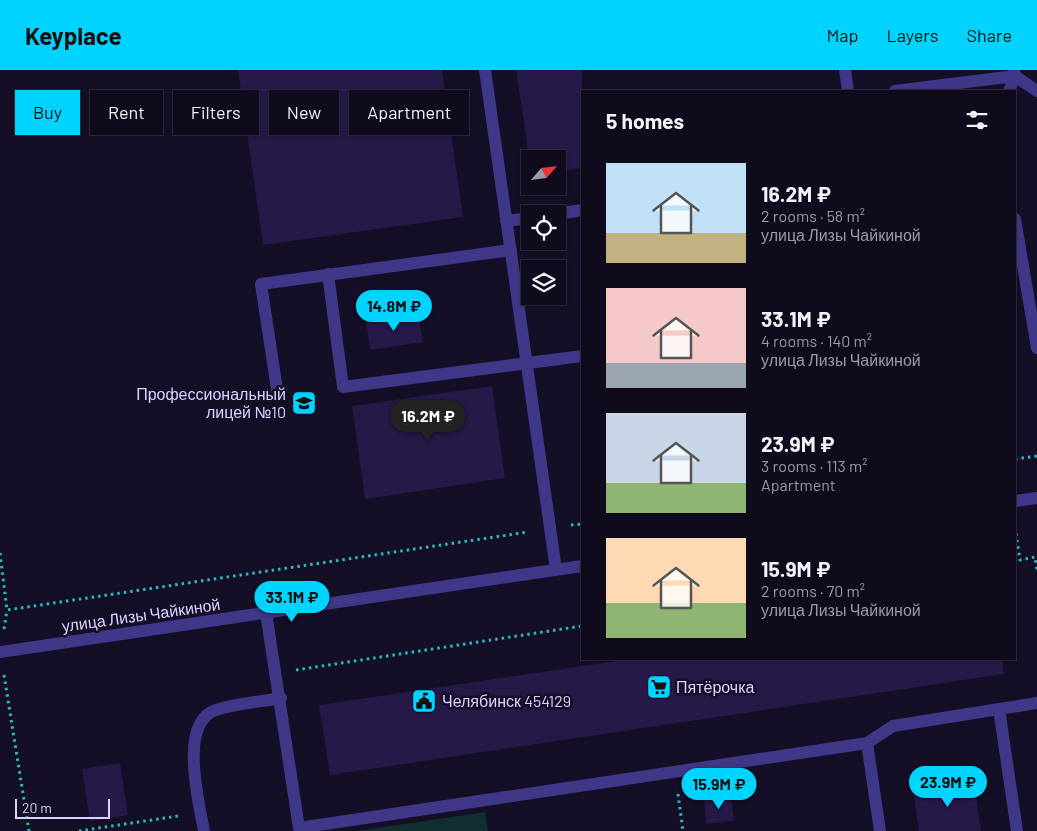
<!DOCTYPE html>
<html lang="en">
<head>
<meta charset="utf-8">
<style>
  :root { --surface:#0f0a1c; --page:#1d1829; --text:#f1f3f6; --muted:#9b9aa3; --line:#2f2b3b; --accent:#00d3fe }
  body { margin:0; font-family:Barlow,sans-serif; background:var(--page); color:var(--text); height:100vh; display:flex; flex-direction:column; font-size:19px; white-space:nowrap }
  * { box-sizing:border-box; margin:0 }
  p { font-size:16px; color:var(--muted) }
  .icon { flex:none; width:28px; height:28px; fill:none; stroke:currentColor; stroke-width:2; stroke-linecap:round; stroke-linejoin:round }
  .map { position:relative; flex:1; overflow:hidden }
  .sheet { position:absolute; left:581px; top:20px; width:435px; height:570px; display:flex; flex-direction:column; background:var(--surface); border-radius:0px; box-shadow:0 1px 4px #0004,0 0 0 1px var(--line) }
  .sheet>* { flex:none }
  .guide { position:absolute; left:15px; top:20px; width:475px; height:45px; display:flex; gap:10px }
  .needle { width:32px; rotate:62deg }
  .buttons { position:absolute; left:521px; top:80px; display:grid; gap:10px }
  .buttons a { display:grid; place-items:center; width:45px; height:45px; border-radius:0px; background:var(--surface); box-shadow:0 1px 4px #0004,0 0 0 1px var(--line); font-size:25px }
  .scale { position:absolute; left:15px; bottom:12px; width:95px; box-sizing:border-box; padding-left:5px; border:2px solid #dbd3ff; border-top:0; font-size:14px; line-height:18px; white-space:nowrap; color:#dbd3ff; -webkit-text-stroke:4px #140e26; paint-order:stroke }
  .price { position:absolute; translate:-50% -42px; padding:0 11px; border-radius:18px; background:var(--accent); color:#111; font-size:16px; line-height:32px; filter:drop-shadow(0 1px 2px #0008) }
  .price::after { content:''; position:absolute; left:50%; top:30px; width:15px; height:11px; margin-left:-8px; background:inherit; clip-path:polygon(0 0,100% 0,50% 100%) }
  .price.active { background:#222; color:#fff }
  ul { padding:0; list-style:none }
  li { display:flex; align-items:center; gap:15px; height:125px; padding:0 25px }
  li span { display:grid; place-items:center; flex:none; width:140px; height:100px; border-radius:0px; color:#555 }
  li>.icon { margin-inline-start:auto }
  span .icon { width:60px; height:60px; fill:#fffc; stroke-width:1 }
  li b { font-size:21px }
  h2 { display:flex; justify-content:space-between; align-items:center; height:60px; padding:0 25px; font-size:21px }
  .tag { padding:0 18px; border-radius:0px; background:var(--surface); box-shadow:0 1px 4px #0004,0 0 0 1px var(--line); font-size:18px; line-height:45px }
  .tag.active { background:var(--accent); color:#111 }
  header { display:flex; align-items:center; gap:30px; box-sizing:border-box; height:70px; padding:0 25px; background:var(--accent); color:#111 }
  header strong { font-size:24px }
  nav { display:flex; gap:28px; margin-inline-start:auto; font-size:18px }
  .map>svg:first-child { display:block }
  .green { fill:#112f30 }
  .building { fill:#261948 }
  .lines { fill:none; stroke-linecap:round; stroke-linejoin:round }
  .path { stroke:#29bbbc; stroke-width:3; stroke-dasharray:2.5 4; stroke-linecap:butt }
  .minor { stroke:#3f3787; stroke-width:12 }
  .labels { text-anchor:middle; stroke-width:5; stroke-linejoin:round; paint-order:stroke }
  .poi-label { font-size:16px; fill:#dbd3ff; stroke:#140e26; text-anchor:start }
  .street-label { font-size:16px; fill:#dbd3ff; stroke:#140e26 }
</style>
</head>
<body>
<header>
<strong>Keyplace</strong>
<nav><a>Map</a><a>Layers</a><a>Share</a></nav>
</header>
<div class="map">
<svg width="1037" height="761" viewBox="0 0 1037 761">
  <rect width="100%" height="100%" fill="#140e26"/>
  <!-- green -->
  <polygon class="green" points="485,742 488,761 357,761"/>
  <!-- building -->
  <g class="building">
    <polygon points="238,0 442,0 463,147 263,175"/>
    <polygon points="516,0 582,0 582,98 558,102 558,89 530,89 530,93"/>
    <polygon points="418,244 423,272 370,280 366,251"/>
    <polygon points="492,316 505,408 365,429 352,336"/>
    <polygon points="630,589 1002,589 1004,604 330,705 319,635"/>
    <polygon points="120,693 128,745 90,751 82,699"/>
    <polygon points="974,711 981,761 919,761 913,720"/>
    <polygon points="731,726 734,751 706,754 704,730"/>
  </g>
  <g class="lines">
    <!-- path -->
    <g class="path">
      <polyline points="1015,389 1037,386"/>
      <polyline points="571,455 582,454"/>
      <polyline points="1015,457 1020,490 1035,487 1037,501"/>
      <polyline points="0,483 7,540 528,462"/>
      <polyline points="4,559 7,540"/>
      <polyline points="296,600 582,556"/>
      <polyline points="4,605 29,761"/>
      <polyline points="678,724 683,761"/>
      <polyline points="79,761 178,746"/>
    </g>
    <!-- minor -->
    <g class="minor">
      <polyline points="485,0 556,500"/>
      <polyline points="845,0 848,21"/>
      <polyline points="895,21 1015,6 1037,21"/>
      <polyline points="1009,21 1015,6 1014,0"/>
      <polyline points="557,144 582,140"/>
      <polyline points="1015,149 1037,278"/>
      <polyline points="506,151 530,148"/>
      <polyline points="328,204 343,317 582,286"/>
      <polyline points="278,326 261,214 511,180"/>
      <polyline points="1015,431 1037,428"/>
      <polyline points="266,543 299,758 867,673 893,656 999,639 1017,761"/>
      <polyline points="0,582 582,496"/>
      <polyline points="999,639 1037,633"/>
      <polyline points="867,673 880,761"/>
      <path d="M204,761C199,733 178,652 216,640C237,633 260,632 281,628"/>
    </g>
  </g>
  <!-- icons -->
  <defs>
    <symbol id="university-square" viewBox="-11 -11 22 22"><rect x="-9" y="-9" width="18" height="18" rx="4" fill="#00d3fe" stroke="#140e26"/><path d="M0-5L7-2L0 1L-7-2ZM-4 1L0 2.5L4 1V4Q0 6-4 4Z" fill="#111"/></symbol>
    <symbol id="supermarket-square" viewBox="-11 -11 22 22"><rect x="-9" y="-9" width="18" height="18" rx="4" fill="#00d3fe" stroke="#140e26"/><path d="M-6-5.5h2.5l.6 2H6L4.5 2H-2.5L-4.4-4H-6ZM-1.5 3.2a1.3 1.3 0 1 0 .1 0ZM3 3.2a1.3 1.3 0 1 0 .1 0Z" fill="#111"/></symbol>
    <symbol id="civic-square" viewBox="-11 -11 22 22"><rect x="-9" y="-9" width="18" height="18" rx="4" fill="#00d3fe" stroke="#140e26"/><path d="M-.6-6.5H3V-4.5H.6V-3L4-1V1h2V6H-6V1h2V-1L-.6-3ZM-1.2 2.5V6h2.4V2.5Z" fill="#111"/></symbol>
  </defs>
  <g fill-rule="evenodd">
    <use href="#university-square" x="290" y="319" width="28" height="28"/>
    <use href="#supermarket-square" x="645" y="603" width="28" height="28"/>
    <use href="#civic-square" x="410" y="617" width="28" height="28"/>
  </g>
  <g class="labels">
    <!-- poi labels -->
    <g class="poi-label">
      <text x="286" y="330" text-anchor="end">Профессиональный<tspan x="286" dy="18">лицей №10</tspan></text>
      <text x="676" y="623">Пятёрочка</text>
      <text x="442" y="637">Челябинск 454129</text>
    </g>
    <!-- street labels -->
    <g class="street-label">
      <text transform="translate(141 545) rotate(-8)" y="6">улица Лизы Чайкиной</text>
    </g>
  </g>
</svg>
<div class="buttons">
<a><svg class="needle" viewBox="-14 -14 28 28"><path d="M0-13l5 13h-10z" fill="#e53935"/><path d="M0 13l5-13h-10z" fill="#9b9aa3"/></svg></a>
<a><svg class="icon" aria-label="locate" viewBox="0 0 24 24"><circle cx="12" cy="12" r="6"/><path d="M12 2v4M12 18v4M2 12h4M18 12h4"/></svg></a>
<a><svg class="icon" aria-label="layers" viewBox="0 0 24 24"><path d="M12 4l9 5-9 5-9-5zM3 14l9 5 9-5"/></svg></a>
</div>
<div class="scale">20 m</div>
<b class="price" style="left:394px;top:262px">14.8M ₽</b>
<b class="price active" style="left:428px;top:372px">16.2M ₽</b>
<b class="price" style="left:292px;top:553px">33.1M ₽</b>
<b class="price" style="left:948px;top:738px">23.9M ₽</b>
<b class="price" style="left:719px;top:740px">15.9M ₽</b>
<div class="guide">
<a class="tag active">Buy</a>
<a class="tag">Rent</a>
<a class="tag">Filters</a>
<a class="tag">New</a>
<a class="tag">Apartment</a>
</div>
<section class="sheet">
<h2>5 homes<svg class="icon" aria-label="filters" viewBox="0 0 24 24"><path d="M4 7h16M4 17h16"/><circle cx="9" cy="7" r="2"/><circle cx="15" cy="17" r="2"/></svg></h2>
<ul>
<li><span style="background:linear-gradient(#bfe0f5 70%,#c2b280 0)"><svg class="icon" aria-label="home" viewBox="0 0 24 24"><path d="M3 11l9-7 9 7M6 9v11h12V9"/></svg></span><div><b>16.2M ₽</b><p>2 rooms · 58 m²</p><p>улица Лизы Чайкиной</p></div></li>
<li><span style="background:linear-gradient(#f6c9c9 75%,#9aa5b1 0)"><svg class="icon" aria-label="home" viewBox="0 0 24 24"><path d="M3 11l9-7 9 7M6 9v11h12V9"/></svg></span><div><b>33.1M ₽</b><p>4 rooms · 140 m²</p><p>улица Лизы Чайкиной</p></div></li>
<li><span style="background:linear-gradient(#c9d6e8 70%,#8fb573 0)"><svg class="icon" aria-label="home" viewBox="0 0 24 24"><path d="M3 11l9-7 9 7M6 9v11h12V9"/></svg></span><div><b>23.9M ₽</b><p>3 rooms · 113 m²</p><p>Apartment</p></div></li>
<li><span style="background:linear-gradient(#ffd9b3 65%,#8fb573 0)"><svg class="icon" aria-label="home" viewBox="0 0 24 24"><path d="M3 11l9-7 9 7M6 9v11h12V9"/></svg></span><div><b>15.9M ₽</b><p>2 rooms · 70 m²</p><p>улица Лизы Чайкиной</p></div></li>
</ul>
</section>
</div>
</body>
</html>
